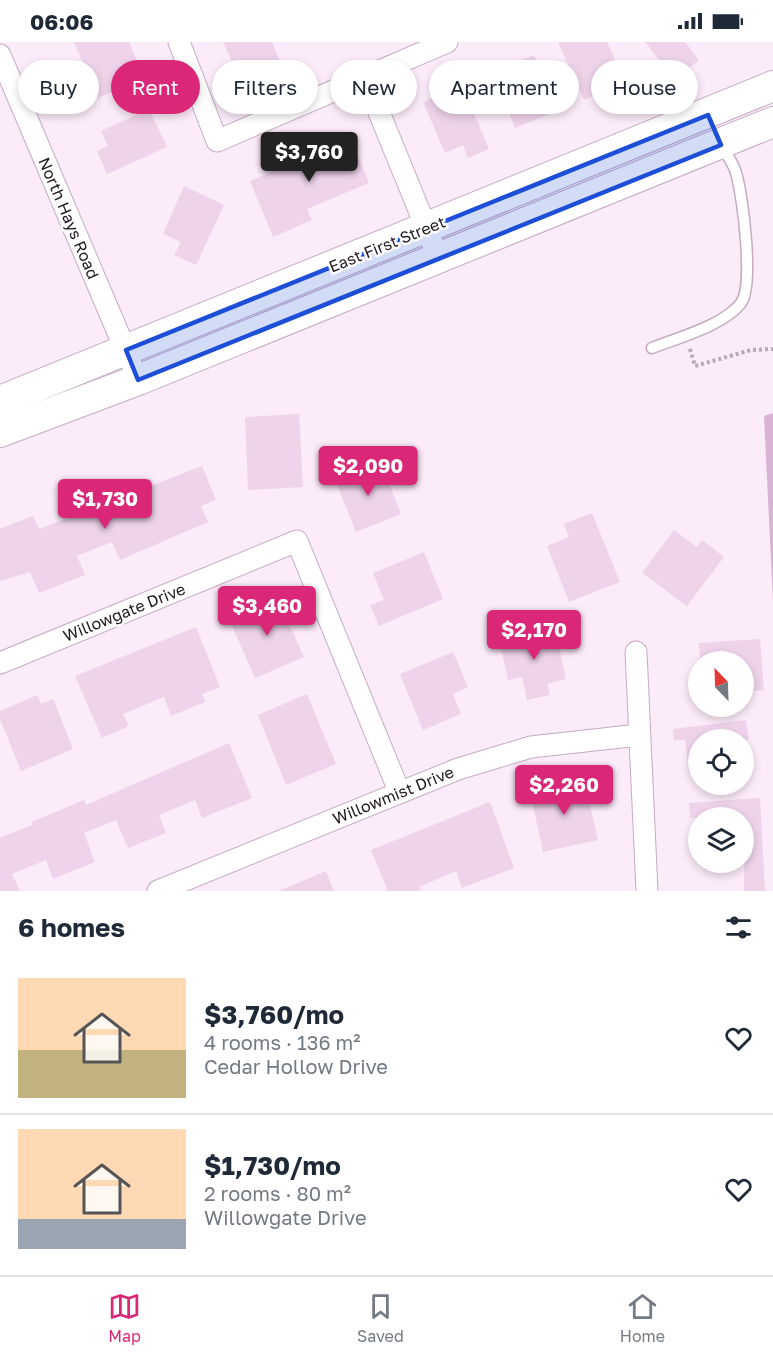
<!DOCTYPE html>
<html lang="en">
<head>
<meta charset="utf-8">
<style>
  :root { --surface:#fff; --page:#f2f2f3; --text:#1f2937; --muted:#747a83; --line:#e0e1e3; --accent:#db2777 }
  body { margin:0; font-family:"Golos Text",sans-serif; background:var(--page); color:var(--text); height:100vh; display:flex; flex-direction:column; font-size:22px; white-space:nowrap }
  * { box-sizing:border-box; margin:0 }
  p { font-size:20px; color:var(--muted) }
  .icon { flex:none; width:33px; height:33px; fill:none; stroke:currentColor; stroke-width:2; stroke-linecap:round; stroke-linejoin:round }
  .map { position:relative; height:849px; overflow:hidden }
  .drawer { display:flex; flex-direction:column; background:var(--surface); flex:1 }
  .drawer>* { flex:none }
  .banner { position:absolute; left:18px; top:18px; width:738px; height:54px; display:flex; gap:12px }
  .needle { width:39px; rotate:337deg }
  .buttons { position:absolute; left:688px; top:609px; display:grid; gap:12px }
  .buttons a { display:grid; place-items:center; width:66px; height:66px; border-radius:50%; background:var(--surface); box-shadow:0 3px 9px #0003; font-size:30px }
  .price { position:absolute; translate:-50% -51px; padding:0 14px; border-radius:6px; background:var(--accent); color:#fff; font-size:20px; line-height:39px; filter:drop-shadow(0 2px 3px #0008) }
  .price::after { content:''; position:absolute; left:50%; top:36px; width:18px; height:14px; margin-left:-9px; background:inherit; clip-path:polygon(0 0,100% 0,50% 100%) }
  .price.selected { background:#222; color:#fff }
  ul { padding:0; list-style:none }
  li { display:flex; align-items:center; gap:18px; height:150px; padding:0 18px }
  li+li { border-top:2px solid var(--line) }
  li span { display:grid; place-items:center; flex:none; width:168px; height:120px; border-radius:0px; color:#555 }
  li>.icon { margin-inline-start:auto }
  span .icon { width:72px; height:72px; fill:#fffc; stroke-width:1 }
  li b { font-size:26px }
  h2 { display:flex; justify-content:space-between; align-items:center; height:72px; padding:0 18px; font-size:26px }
  .chip { padding:0 21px; border-radius:27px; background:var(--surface); box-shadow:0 3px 9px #0003; font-size:21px; line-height:54px }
  .chip.selected { background:var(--accent); color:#fff }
  .status { display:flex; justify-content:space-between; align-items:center; height:42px; padding:0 30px; background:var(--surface); direction:ltr }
  .status svg { height:16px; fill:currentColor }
  .tab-bar { display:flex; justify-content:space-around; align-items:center; height:84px; border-top:2px solid var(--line); background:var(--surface); font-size:16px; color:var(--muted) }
  .tab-bar a { display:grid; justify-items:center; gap:3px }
  .tab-bar .selected { color:var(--accent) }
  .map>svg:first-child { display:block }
  .green { fill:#d8b3d4 }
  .building { fill:#eed3eb }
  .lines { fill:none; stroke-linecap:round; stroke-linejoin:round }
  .lane-casing { stroke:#c5abc2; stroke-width:13 }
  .street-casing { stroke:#c5abc2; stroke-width:23 }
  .secondary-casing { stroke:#c5abc2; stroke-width:32 }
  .path { stroke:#b7a8b4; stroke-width:4; stroke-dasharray:3 3; stroke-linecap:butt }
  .lane { stroke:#fff; stroke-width:10 }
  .street { stroke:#fff; stroke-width:21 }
  .secondary { stroke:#fff; stroke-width:30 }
  .marked { fill:#1d4ed8; fill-opacity:0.2; stroke:#1d4ed8; stroke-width:4.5; stroke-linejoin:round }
  .labels { text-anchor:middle; stroke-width:5; stroke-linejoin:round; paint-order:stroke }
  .street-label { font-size:16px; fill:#221921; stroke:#fefefe }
</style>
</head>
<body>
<div class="status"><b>06:06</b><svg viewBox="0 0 49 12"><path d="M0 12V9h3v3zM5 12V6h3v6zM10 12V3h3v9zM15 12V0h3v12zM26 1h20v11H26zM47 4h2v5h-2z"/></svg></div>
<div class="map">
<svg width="773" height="849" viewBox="0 0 773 849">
  <rect width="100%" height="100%" fill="#fcebf9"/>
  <!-- green -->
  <polygon class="green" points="773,371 773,560 764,374"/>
  <!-- building -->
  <g class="building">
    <polygon points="74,0 129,0 144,36 98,56"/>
    <polygon points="223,0 272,0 281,22 241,40"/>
    <polygon points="558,0 607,0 625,40 584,58"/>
    <polygon points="645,0 685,0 699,18 675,38"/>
    <polygon points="534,13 556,69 515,86 492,30"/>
    <polygon points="462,43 489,107 468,116 463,103 445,111 423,60"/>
    <polygon points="149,67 167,105 107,132 97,109 108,104 101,89"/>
    <polygon points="348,90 369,141 307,167 312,178 273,195 250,139 302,117 299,111"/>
    <polygon points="184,144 224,163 196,223 174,213 181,200 163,192"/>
    <polygon points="299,372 303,445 248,448 245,375"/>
    <polygon points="380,419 401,472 356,490 335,438"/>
    <polygon points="202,424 216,458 201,464 208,480 120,518 112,500 77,514 85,533 39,551 30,530 0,539 0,487 33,474 39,487"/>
    <polygon points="592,471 620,540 569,560 547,504 569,495 564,482"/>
    <polygon points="674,488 697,505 702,498 724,515 687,564 642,531"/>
    <polygon points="424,510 443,557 379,584 370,563 384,558 373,531"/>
    <polygon points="281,554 288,572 285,573 304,615 255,636 229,577"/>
    <polygon points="196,585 220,645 202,652 205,660 171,674 164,655 123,672 129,684 102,696 75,634"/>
    <polygon points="555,586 566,637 547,642 550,653 527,658 522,635 508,638 499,598"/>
    <polygon points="760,597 764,648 744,650 744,620 700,620 699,601"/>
    <polygon points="453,610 468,645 453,652 461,672 423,688 400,632"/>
    <polygon points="307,652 336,722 286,743 258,673"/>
    <polygon points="37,653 41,662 53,657 73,707 21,729 0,677 0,669"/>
    <polygon points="746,678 749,698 699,698 699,730 689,731 685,698 674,698 673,687"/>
    <polygon points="229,701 252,756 202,776 195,758 159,773 166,791 128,806 116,778 84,791 95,820 53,837 46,818 12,832 20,849 0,849 0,796 32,783 31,780 84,758 86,763"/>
    <polygon points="584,737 598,798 543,810 530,749"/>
    <polygon points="760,756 765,849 744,849 744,776 690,776 689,761"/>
    <polygon points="490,760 514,826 462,846 456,829 419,845 421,849 388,849 371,808"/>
    <polygon points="326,829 334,849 279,849"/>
  </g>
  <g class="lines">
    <defs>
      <path id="lane" d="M652,306C677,296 725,283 741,261C754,244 743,154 736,131C734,122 726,112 721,103"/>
      <g id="street">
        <polyline points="179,0 217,99 447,0"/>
        <polyline points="0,13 131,321"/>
        <polyline points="365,36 439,217"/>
        <polyline points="636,610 647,849"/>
        <polyline points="0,621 297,499 399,749"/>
        <polyline points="158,849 458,727 531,705 639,693"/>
      </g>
      <g id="secondary">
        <polyline points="0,359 773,44"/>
        <polyline points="0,390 138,338 773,80"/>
      </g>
    </defs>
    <!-- lane casing -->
    <use href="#lane" class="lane-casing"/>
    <!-- street casing -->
    <use href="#street" class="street-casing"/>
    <!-- secondary casing -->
    <use href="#secondary" class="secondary-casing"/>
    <!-- path -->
    <polyline class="path" points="690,307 695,324 751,308 773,307"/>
    <!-- lane -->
    <use href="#lane" class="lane"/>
    <!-- street -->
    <use href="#street" class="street"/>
    <!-- secondary -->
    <use href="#secondary" class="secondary"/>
  </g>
  <!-- marked area -->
  <path class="marked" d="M708,73L721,103L138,338L126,308Z"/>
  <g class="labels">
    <!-- street labels -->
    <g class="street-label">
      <text transform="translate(69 176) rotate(67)" y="6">North Hays Road</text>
      <text transform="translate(387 202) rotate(-22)" y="6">East First Street</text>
      <text transform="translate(124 570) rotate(-22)" y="6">Willowgate Drive</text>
      <text transform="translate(393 753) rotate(-22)" y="6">Willowmist Drive</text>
    </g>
  </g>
</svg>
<div class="buttons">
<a><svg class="needle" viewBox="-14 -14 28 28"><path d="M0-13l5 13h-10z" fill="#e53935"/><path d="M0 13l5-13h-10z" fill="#747a83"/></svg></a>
<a><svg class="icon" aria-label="locate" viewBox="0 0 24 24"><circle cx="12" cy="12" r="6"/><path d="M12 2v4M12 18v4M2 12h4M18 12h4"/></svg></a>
<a><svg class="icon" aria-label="layers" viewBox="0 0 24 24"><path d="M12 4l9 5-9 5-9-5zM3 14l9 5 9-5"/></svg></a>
</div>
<b class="price selected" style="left:309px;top:141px">$3,760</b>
<b class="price" style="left:368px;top:455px">$2,090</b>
<b class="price" style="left:105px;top:488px">$1,730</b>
<b class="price" style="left:267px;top:595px">$3,460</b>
<b class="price" style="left:534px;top:619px">$2,170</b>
<b class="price" style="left:564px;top:774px">$2,260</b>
<div class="banner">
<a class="chip">Buy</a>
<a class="chip selected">Rent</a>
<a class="chip">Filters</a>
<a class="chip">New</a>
<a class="chip">Apartment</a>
<a class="chip">House</a>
</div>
</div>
<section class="drawer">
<h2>6 homes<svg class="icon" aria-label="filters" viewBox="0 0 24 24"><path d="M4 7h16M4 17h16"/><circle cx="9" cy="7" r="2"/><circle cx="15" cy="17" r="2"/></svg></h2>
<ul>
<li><span style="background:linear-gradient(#ffd9b3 60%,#c2b280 0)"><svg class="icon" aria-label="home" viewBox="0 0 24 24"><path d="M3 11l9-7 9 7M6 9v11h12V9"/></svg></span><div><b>$3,760/mo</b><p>4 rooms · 136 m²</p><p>Cedar Hollow Drive</p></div><svg class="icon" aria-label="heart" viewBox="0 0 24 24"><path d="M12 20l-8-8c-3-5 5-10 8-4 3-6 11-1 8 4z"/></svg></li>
<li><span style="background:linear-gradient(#ffd9b3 75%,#9aa5b1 0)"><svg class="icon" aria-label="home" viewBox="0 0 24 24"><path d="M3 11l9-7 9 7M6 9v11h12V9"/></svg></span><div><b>$1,730/mo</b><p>2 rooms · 80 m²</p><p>Willowgate Drive</p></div><svg class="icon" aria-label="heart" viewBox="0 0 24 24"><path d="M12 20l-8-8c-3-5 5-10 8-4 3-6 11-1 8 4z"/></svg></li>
</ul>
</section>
<nav class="tab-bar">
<a class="selected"><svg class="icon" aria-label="map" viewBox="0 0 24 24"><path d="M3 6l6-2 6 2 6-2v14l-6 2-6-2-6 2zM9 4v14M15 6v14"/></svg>Map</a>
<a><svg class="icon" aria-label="saved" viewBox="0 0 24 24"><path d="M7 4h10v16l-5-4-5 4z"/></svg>Saved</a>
<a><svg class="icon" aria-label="home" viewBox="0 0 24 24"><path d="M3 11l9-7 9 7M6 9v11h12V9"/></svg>Home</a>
</nav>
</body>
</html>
